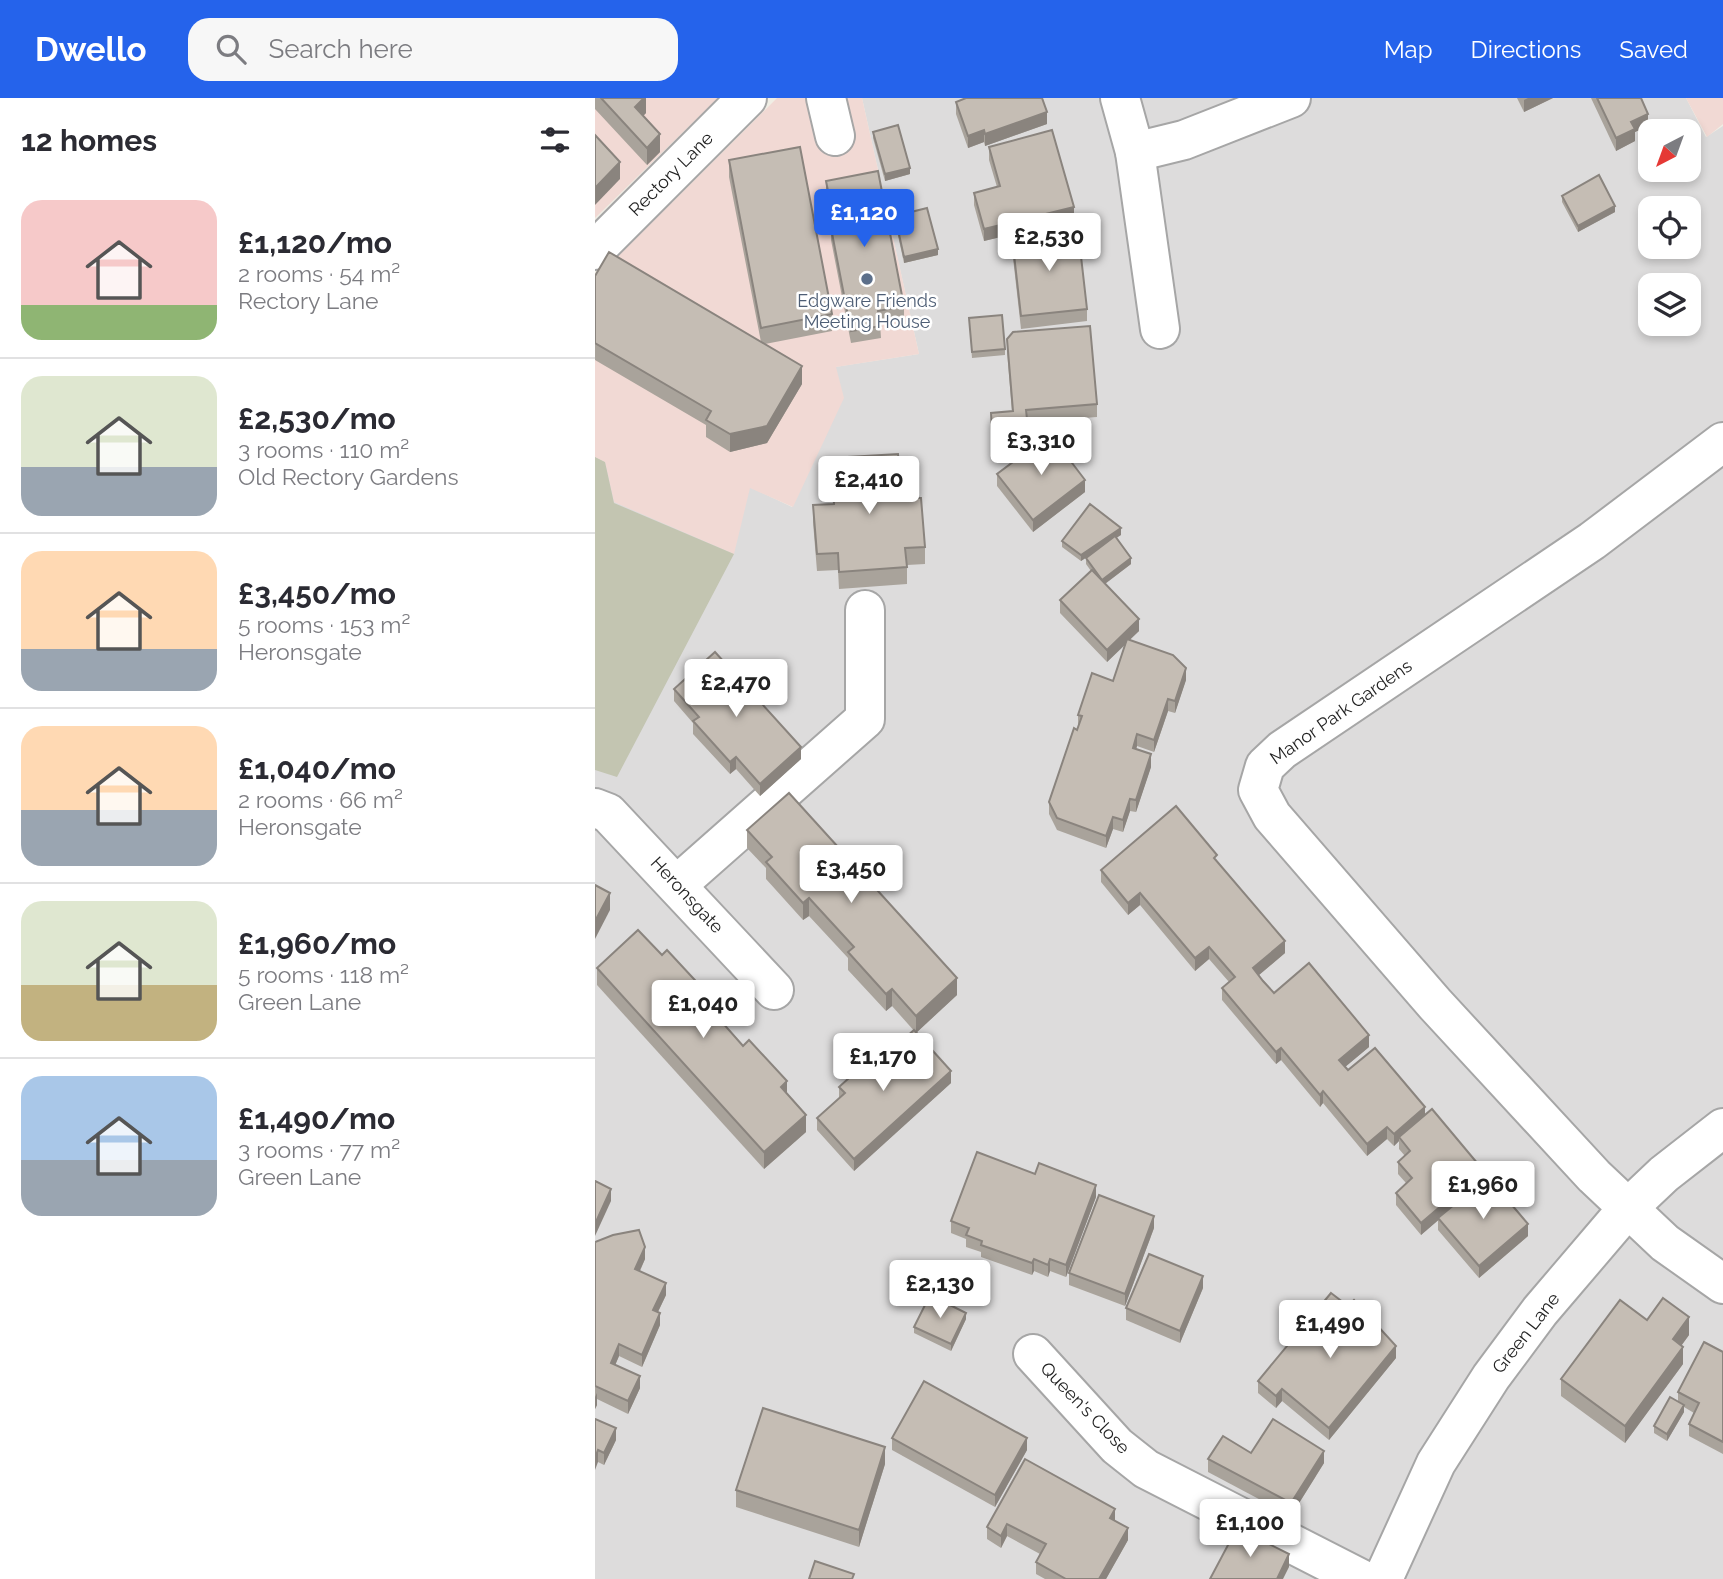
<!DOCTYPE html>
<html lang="en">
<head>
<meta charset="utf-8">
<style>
  :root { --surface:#fff; --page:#f7f7f7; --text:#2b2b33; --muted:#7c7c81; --line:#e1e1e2; --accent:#2563eb }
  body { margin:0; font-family:Raleway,sans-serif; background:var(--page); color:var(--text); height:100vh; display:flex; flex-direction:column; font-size:26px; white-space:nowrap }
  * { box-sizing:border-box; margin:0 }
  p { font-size:23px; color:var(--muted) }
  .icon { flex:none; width:38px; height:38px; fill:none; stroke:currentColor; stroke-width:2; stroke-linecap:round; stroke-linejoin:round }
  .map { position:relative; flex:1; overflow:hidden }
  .panel { display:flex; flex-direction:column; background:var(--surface); width:595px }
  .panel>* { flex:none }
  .needle { width:46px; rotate:221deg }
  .tools { position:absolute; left:1043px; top:21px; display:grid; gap:14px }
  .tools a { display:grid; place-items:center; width:63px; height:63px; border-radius:14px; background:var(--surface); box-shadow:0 4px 10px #0003; font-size:35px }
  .price { position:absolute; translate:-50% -60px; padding:0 16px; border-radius:7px; background:#fff; color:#222; font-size:23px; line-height:46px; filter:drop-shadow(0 2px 4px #0008) }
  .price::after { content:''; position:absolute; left:50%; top:42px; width:21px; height:16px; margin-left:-10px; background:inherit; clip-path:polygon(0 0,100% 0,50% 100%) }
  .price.on { background:var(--accent); color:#fff }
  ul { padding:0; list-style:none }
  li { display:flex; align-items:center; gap:21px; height:175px; padding:0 21px }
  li+li { border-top:2px solid var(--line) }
  li span { display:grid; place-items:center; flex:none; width:196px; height:140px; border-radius:21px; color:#555 }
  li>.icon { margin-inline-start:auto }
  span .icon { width:84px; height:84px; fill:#fffc; stroke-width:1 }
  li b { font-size:30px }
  h2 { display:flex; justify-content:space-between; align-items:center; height:84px; padding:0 21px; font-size:30px }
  header { display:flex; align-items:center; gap:42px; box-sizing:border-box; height:98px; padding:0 35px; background:var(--accent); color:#fff }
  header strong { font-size:33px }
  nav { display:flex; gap:38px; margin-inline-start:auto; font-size:24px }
  .search { width:490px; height:63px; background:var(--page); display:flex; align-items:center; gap:18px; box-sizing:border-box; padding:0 24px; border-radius:21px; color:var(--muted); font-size:26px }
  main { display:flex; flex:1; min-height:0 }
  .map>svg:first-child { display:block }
  .residential { fill:#dddcdc; fill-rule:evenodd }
  .commercial { fill:#f1d9d4 }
  .construction { fill:#c3c5b1 }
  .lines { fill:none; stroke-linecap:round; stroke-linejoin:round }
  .minor-casing { stroke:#a6a6a6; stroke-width:42 }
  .minor { stroke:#fff; stroke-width:38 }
  .wall { fill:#a9a39b }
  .shaded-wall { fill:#8a847e }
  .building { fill:#c5bdb4; stroke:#8a847e; stroke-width:2 }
  .service-dot { fill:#5c6f8a; stroke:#fff; stroke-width:2.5 }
  .labels { text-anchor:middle; stroke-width:5; stroke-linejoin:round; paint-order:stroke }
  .street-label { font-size:18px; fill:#1f1f1f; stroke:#fff }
  .service-label { font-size:18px; fill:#4e5e75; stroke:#fff }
</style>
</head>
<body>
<header>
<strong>Dwello</strong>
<div class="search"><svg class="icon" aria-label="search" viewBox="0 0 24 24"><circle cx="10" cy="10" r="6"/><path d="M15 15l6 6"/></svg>Search here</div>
<nav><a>Map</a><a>Directions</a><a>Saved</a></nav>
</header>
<main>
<section class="panel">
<h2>12 homes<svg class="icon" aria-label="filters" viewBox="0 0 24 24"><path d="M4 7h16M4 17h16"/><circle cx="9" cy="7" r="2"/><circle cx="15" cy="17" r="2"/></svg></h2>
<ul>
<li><span style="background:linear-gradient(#f6c9c9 75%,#8fb573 0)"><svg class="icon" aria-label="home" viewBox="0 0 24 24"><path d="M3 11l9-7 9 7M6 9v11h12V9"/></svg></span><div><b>£1,120/mo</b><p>2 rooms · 54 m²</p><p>Rectory Lane</p></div></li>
<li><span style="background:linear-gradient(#dfe7d0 65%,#9aa5b1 0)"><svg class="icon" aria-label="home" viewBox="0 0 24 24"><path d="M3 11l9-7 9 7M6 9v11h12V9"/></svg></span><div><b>£2,530/mo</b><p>3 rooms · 110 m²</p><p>Old Rectory Gardens</p></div></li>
<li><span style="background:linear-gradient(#ffd9b3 70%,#9aa5b1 0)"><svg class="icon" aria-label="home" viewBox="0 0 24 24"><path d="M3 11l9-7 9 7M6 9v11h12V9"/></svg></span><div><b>£3,450/mo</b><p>5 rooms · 153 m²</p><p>Heronsgate</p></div></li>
<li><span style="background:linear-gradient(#ffd9b3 60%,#9aa5b1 0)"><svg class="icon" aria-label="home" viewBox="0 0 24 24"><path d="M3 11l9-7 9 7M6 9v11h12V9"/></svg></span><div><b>£1,040/mo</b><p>2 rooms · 66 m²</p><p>Heronsgate</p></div></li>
<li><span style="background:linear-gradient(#dfe7d0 60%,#c2b280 0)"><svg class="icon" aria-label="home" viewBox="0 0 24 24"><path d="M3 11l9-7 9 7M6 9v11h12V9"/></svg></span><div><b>£1,960/mo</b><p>5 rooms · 118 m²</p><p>Green Lane</p></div></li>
<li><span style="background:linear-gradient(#a9c7e8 60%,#9aa5b1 0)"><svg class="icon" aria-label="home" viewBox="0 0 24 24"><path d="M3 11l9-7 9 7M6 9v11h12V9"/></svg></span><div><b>£1,490/mo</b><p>3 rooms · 77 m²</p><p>Green Lane</p></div></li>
</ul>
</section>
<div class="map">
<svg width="1128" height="1481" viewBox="0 0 1128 1481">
  <rect width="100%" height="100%" fill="#f0eee5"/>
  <!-- residential -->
  <path class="residential" d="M267,0H1091L1111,39L1128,28V1481H0V359L10,364L155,389L197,409L240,269L324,256ZM1055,33H1094V72H1055ZM1055,110H1094V149H1055ZM1055,187H1094V226H1055Z"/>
  <!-- commercial -->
  <g class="commercial">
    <polygon points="0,0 123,0 0,120"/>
    <polygon points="182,0 267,0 324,256 241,269 249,300 198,409 155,390 139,456 19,404 10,364 0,359 0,181"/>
    <polygon points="1091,0 1128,0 1128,26 1112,39"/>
  </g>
  <!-- construction -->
  <polygon class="construction" points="0,359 10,364 19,405 139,456 22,679 0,672"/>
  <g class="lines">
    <defs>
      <g id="minor">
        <polyline points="231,0 240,38"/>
        <polyline points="525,0 540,54 565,231"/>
        <polyline points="540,54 589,42 696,0"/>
        <polyline points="0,152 152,0"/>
        <polyline points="1128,344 997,443 687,652 670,668 663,692 677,718 840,906 999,1078 1070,1145 1128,1186"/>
        <polyline points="0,710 13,715 179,892"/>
        <polyline points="83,786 270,621 270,512"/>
        <polyline points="438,1256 522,1348 551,1371 766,1481"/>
        <polyline points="788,1481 841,1365 896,1279 945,1213 1032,1111 1069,1076 1128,1030"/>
      </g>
    </defs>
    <!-- minor casing -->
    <use href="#minor" class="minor-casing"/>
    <!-- minor -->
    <use href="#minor" class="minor"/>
  </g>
  <!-- wall -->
  <g class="wall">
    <polygon points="0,0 51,0 51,15 48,18 65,54 52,67 0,11"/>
    <polygon points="922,0 958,0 929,14"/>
    <polygon points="996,0 1046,0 1053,28 1040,34 1040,43 1021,53"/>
    <polygon points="361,4 452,26 390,48 389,44 373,50 361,16"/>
    <polygon points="278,34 315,76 290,83 278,40"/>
    <polygon points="394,49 479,121 389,143 379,107 379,95 402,89 394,62"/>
    <polygon points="134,62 237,216 237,233 170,246 207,286 172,345 135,354 111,339 111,327 0,262 0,178 166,244 134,79"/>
    <polygon points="231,83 309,208 309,220 285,225 286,240 256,245 236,142 236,130 238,129 231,95"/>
    <polygon points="967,98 1020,114 983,134 967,104"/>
    <polygon points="300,118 343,157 309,165 300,124"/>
    <polygon points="417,139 492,211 492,223 426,231 417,151"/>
    <polygon points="374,220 410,251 410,257 377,260"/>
    <polygon points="412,241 502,306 502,319 432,324 433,342 397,345 396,315 417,314 412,253"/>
    <polygon points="236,360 307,400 330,449 330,466 312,467 312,486 244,491 243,472 222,473 218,424 218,407 238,406"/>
    <polygon points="402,376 490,394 438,434 402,388"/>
    <polygon points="526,437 521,439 536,466 510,486 544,533 534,542 591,582 580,615 573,613 559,654 542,648 541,651 556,669 541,714 535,713 528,734 518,731 511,750 462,732 454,716 454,704 483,629 483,617 518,583 531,546 512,564 465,515 465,502 496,473 491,466 491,460 493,458 486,463 467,449 467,443"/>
    <polygon points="79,591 206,661 165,698 141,671 135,676 98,636 98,625 79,603"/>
    <polygon points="152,732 362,897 321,935 297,908 291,913 253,872 253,860 214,818 208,822 171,781 171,770 152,750"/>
    <polygon points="622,763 690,855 664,877 679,895 774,949 750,969 753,972 830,1017 888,1082 933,1138 884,1180 843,1132 843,1122 826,1137 801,1107 801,1095 811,1085 803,1076 803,1064 810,1058 804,1051 804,1043 799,1048 792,1041 772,1058 728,1005 725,1009 686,962 681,966 627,902 627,890 634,884 614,861 600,873 545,807 533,817 506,784 506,772"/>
    <polygon points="2,870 110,905 192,995 211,1034 169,1071 2,887"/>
    <polygon points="290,958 356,985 259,1073 222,1032 222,1020 244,1001 244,989"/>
    <polygon points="501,1099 471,1179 455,1173 453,1179 439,1173 437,1177 386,1159 386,1154 371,1149 371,1141 356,1135 356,1123"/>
    <polygon points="559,1130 530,1208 474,1187 474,1175"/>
    <polygon points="0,1144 50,1161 45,1173 71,1197 63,1214 65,1227 47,1269 24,1258 20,1267 45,1290 33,1316 2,1301 2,1307 0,1311"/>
    <polygon points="608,1190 585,1245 531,1222 531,1210"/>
    <polygon points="371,1221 356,1253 319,1235 319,1229"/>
    <polygon points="1052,1222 1094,1237 1086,1248 1088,1266 1030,1345 966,1298 966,1281"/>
    <polygon points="1128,1254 1128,1356 1094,1338 1094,1326 1099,1315 1089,1309 1089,1314 1072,1343 1059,1335 1059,1328 1083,1304 1083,1294"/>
    <polygon points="801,1260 734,1342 687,1303 681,1310 663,1295 663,1283"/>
    <polygon points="0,1321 21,1342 9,1367 3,1364"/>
    <polygon points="297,1340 432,1352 400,1409 297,1352"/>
    <polygon points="430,1361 520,1423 533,1442 511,1481 450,1481 441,1476 441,1464 445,1456 412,1438 406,1450 392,1441 392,1429"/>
    <polygon points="613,1361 729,1365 696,1418 613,1374"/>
    <polygon points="290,1366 264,1449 141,1409 141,1392"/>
  </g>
  <!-- shaded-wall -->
  <g class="shaded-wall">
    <polygon points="49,0 51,0 51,15 40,26 40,9"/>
    <polygon points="933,0 958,0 929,14 929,2"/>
    <polygon points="452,14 452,26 390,48 390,36"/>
    <polygon points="1053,16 1053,28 1040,34 1040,43 1021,53 1021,40 1036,24"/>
    <polygon points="389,32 389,44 373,50 373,38"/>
    <polygon points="65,36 65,54 52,67 52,50"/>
    <polygon points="1101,54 1101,61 1094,64 1094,58"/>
    <polygon points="25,64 25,81 0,107 0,90"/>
    <polygon points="315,70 315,76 290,83 290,76"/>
    <polygon points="1066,72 1077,72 1066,77"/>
    <polygon points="1020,108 1020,114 983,134 983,128"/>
    <polygon points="479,109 479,121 389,143 389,131"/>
    <polygon points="343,151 343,157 309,165 309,159"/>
    <polygon points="207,268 207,286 172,345 135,354 135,336"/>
    <polygon points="490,382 490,394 438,434 438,422"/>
    <polygon points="526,430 526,437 486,463 486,457"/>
    <polygon points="536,460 536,466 507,488 507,482"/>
    <polygon points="544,521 544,533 512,564 512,552"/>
    <polygon points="591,570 591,582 580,615 580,603"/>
    <polygon points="573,601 573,613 559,654 559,642"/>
    <polygon points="542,636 542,648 538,662 538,650"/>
    <polygon points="206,649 206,661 165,698 165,686"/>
    <polygon points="556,656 556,669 541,714 541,702"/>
    <polygon points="141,659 141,671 135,676 135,664"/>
    <polygon points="535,701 535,713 528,734 528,722"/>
    <polygon points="518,719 518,731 511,750 511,738"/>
    <polygon points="15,795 15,812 0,841 0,823"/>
    <polygon points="545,795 545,807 533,817 533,805"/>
    <polygon points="214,800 214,818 208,822 208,805"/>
    <polygon points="690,843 690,855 658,882 658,870"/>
    <polygon points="614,849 614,861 600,873 600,860"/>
    <polygon points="362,880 362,897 321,935 321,918"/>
    <polygon points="297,891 297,908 291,913 291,896"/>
    <polygon points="110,893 110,911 104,898"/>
    <polygon points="774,937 774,949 744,974 744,962"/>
    <polygon points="686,950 686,962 681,966 681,954"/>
    <polygon points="356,973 356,985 259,1073 259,1061"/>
    <polygon points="192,983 192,1001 186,989"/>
    <polygon points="728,993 728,1005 725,1009 725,997"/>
    <polygon points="830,1009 830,1021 804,1039 804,1043 799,1048 799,1036"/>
    <polygon points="211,1017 211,1034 169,1071 169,1054"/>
    <polygon points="792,1029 792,1041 772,1058 772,1046"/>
    <polygon points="888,1072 888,1084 826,1137 826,1125"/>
    <polygon points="501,1087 501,1099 471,1179 471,1167"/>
    <polygon points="16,1091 16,1103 0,1138 0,1126"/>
    <polygon points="559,1118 559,1130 530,1208 530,1196"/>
    <polygon points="933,1126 933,1138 884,1180 884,1168"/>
    <polygon points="50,1149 50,1161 40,1183 40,1171"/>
    <polygon points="439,1161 439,1173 437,1177 437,1165"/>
    <polygon points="455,1161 455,1173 453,1179 453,1167"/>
    <polygon points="608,1178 608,1190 585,1245 585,1233"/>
    <polygon points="71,1185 71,1197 58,1224 58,1212"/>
    <polygon points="65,1215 65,1227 47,1269 47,1257"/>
    <polygon points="371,1215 371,1221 356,1253 356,1246"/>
    <polygon points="1094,1219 1094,1237 1078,1259 1078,1241"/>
    <polygon points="24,1246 24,1258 16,1277 16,1265"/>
    <polygon points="801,1248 801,1260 734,1342 734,1330"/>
    <polygon points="1088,1249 1088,1266 1030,1345 1030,1328"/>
    <polygon points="45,1278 45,1290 33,1316 33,1303"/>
    <polygon points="687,1291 687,1303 681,1310 681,1298"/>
    <polygon points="2,1295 2,1307 0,1311 0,1299"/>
    <polygon points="1089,1307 1089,1314 1072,1343 1072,1336"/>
    <polygon points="21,1330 21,1342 9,1367 9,1355"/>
    <polygon points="432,1340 432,1352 400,1409 400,1397"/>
    <polygon points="290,1349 290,1366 264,1449 264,1432"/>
    <polygon points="3,1352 3,1364 0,1372 0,1360"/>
    <polygon points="729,1353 729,1365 696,1418 696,1405"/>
    <polygon points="520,1411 520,1423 515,1420"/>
    <polygon points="412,1426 412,1438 406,1450 406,1438"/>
    <polygon points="533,1430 533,1442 511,1481 504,1481"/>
    <polygon points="694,1456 694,1469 688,1481 682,1481"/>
  </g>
  <!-- building -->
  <g class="building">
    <polygon points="6,0 49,0 40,9 65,36 52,50"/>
    <polygon points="371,0 447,0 452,14 390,36 389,32 373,38 361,4"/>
    <polygon points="1002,0 1046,0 1053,16 1036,24 1040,31 1021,40"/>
    <polygon points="303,27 315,70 290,76 278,34"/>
    <polygon points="457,32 479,109 389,131 379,95 405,88 394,49"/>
    <polygon points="0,37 25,64 0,90"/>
    <polygon points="1094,39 1101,54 1094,58"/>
    <polygon points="205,49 237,216 166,230 134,62"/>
    <polygon points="283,73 309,208 283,213 286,228 256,233 236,130 240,129 231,83"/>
    <polygon points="1004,77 1020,108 983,128 967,98"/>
    <polygon points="332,110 343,151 309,159 300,118"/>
    <polygon points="483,132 492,211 426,218 417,139"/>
    <polygon points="14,154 207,268 172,328 135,336 111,322 116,313 0,245 0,178"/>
    <polygon points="407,217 410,251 377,254 374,220"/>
    <polygon points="495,228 502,306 431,312 433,330 397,333 396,315 418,313 412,241 418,234"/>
    <polygon points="455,336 490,382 438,422 402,376"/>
    <polygon points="303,356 307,400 326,400 330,449 310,450 312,469 244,474 243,455 222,456 218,407 239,406 236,360"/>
    <polygon points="495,406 526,430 486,457 467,443"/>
    <polygon points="520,438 536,460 507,482 491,460"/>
    <polygon points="497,472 544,521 512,552 465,502"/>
    <polygon points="532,541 578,557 591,570 580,603 573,601 559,642 542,636 538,650 556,656 541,702 535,701 528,722 518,719 511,738 462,720 454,704 479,630 482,632 487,618 483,617 497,575 518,583"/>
    <polygon points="120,554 206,649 165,686 141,659 135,664 98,623 104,619 79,591"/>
    <polygon points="194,695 362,880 321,918 297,891 291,896 253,854 259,849 214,800 208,805 171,764 177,759 152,732"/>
    <polygon points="581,708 622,757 619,760 690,843 658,870 668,883 679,895 714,865 774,937 744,962 753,972 780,950 830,1009 799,1036 792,1029 772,1046 728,993 725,997 686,950 681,954 627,890 640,879 614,849 600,860 545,795 533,805 506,772"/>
    <polygon points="0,787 15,795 0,823"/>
    <polygon points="43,832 67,857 72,852 110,893 104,898 148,948 154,942 192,983 186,989 211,1017 169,1054 2,870"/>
    <polygon points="319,932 356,973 259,1061 222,1020 250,995 244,989 285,952 290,958"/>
    <polygon points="837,1011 888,1072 826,1125 801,1095 817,1080 803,1064 815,1053 804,1039"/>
    <polygon points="382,1054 440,1076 444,1065 501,1087 471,1167 455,1161 453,1167 439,1161 437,1165 386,1147 387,1143 371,1137 374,1130 356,1123"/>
    <polygon points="893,1079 933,1126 884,1168 843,1120"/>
    <polygon points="0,1083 16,1091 0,1126"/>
    <polygon points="504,1097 559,1118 530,1196 474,1175"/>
    <polygon points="44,1132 50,1149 40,1171 71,1185 58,1212 65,1215 47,1257 24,1246 16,1265 45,1278 33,1303 0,1288 0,1144 18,1137"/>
    <polygon points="554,1156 608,1178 585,1233 531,1210"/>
    <polygon points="736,1195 753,1208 759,1202 801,1248 734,1330 687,1291 681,1298 663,1283"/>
    <polygon points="335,1197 371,1215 356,1246 319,1229"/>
    <polygon points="1068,1200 1094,1219 1078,1241 1088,1249 1030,1328 966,1281 1025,1202 1052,1222"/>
    <polygon points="1109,1244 1128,1254 1128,1344 1094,1326 1104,1305 1083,1294"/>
    <polygon points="329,1283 432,1340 400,1397 297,1340"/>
    <polygon points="1075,1299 1089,1307 1072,1336 1059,1328"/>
    <polygon points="168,1310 290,1349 264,1432 141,1392"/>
    <polygon points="0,1321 21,1330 9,1355 3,1352 0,1360"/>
    <polygon points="678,1321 729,1353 696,1405 613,1361 628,1338 656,1355"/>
    <polygon points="430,1361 520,1411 515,1420 533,1430 504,1481 471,1481 441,1464 451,1446 412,1426 406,1438 392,1429"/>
    <polygon points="642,1430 694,1456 682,1481 615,1481"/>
    <polygon points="220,1463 259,1476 257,1481 214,1481"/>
  </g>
  <!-- markers -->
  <circle class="service-dot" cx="272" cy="181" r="7"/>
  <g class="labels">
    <!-- street labels -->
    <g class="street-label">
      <text transform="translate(76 76) rotate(-45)" y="6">Rectory Lane</text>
      <text transform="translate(746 614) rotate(-35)" y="6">Manor Park Gardens</text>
      <text transform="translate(92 797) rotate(47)" y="6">Heronsgate</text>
      <text transform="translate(931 1235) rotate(-52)" y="6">Green Lane</text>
      <text transform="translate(490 1310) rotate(46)" y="6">Queen's Close</text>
    </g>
    <!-- service labels -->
    <g class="service-label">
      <text x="272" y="209">Edgware Friends<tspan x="272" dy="21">Meeting House</tspan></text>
    </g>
  </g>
</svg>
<div class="tools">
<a><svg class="needle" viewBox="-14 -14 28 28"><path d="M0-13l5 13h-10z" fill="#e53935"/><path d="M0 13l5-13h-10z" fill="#7c7c81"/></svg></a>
<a><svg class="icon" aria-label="locate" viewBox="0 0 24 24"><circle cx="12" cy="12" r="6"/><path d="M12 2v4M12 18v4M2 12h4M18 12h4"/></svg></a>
<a><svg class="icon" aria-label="layers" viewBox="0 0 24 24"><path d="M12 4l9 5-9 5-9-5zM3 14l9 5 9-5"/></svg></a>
</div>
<b class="price on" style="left:269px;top:151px">£1,120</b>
<b class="price" style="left:454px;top:175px">£2,530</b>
<b class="price" style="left:446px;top:379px">£3,310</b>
<b class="price" style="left:274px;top:418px">£2,410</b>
<b class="price" style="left:141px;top:621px">£2,470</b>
<b class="price" style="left:256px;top:807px">£3,450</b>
<b class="price" style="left:108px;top:942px">£1,040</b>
<b class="price" style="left:288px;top:995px">£1,170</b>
<b class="price" style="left:888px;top:1123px">£1,960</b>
<b class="price" style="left:345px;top:1222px">£2,130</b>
<b class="price" style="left:735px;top:1262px">£1,490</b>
<b class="price" style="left:655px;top:1461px">£1,100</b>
</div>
</main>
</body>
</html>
